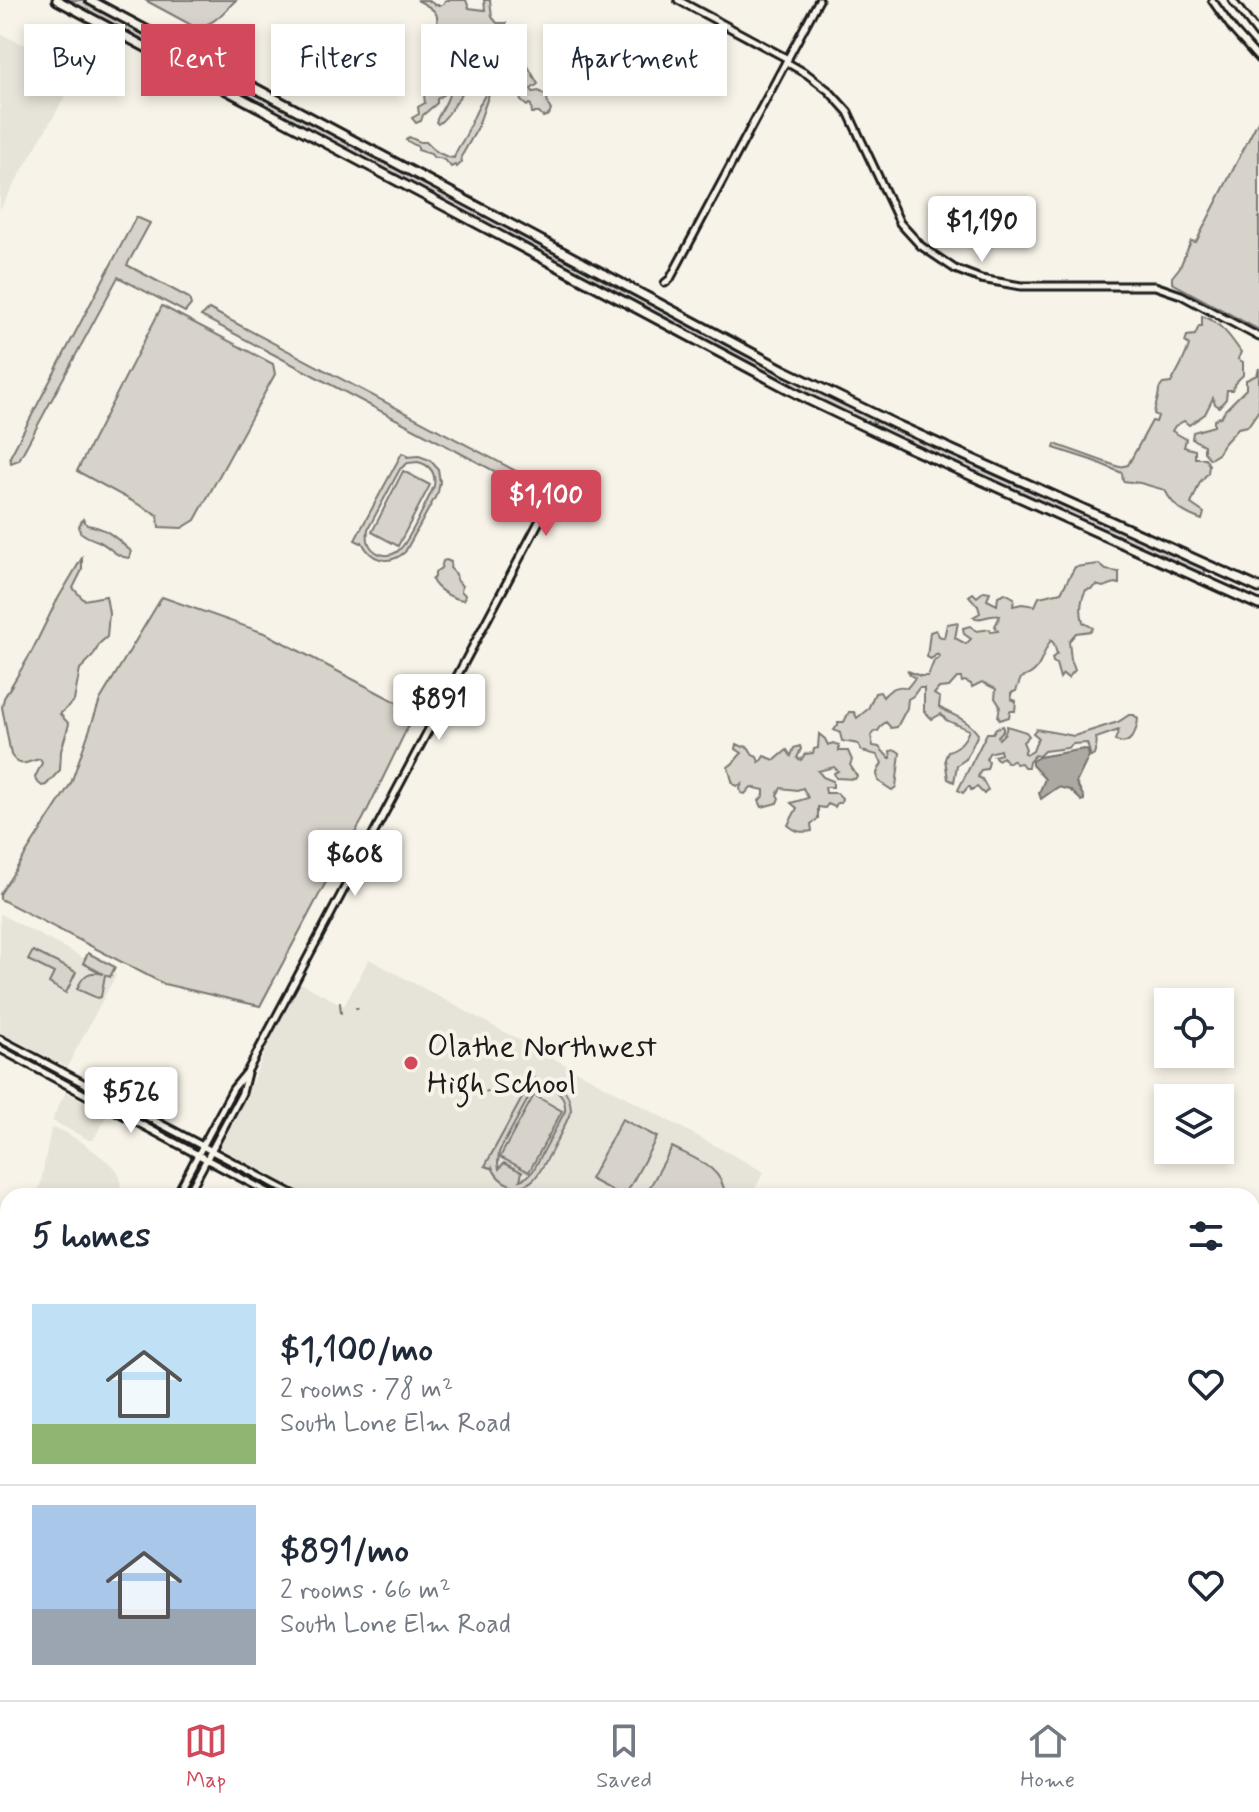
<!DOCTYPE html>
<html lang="en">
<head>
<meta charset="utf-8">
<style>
  :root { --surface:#fff; --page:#f2f2f3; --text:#1f2937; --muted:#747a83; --line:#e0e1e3; --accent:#d1495b }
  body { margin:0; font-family:Mynerve,sans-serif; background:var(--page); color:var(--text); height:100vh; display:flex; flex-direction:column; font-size:30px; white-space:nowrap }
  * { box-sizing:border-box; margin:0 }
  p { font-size:26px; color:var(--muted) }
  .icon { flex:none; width:44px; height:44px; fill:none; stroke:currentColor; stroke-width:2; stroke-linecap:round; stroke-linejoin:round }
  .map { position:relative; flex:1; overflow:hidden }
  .side { position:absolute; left:0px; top:1188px; width:1260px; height:512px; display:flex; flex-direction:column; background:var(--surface); border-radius:24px 24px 0 0; box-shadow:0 4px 12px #0003 }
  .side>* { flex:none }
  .guide { position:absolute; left:24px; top:24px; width:800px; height:72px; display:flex; gap:16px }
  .tools { position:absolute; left:1154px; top:988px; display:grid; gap:16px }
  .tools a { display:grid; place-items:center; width:80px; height:80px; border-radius:0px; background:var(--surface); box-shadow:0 4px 12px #0003; font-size:40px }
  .price { position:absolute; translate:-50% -68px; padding:0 18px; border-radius:8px; background:#fff; color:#222; font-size:26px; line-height:52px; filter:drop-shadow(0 2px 4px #0008) }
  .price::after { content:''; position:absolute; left:50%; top:48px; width:24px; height:18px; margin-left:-12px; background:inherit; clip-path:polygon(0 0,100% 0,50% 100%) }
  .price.selected { background:var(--accent); color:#fff }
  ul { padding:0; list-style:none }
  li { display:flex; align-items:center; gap:24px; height:200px; padding:0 32px }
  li+li { border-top:2px solid var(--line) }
  li span { display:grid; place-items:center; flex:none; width:224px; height:160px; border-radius:0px; color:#555 }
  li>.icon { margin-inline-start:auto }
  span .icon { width:96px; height:96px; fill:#fffc; stroke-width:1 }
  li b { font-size:34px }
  h2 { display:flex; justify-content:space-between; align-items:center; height:96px; padding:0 32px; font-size:34px }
  .chip { padding:0 28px; border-radius:0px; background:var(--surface); box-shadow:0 4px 12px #0003; font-size:28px; line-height:72px }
  .chip.selected { background:var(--accent); color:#fff }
  .tabs { display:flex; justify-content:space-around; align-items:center; height:112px; border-top:2px solid var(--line); background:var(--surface); font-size:22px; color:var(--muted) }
  .tabs a { display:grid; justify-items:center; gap:4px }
  .tabs .selected { color:var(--accent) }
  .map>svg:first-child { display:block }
  .built { fill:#e6e3d9 }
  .green { fill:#d7d3cb; stroke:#7a7874; stroke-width:2; fill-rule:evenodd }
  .water { fill:#aca9a2; stroke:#72716c; stroke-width:2 }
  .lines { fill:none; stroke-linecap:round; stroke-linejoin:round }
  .stream { stroke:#72716c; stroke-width:2 }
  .secondary-casing { stroke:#1c1c1c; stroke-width:11 }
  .highway-casing { stroke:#1c1c1c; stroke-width:13 }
  .secondary { stroke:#f7f3e8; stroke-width:5 }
  .highway { stroke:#f7f3e8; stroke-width:7 }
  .poi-dot { fill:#d1495b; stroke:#f7f3e8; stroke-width:3 }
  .labels { text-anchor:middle; stroke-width:8; stroke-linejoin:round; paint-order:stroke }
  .poi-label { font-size:32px; fill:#1c1c1c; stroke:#f7f3e8; text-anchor:start }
</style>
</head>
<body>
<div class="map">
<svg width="1259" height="1700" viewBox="0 0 1259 1700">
  <rect width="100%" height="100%" fill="#f7f3e8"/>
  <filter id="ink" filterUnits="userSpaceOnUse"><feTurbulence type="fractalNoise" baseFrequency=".0125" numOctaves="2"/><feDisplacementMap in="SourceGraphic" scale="16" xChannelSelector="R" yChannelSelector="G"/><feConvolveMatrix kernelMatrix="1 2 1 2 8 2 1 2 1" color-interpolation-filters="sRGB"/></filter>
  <g filter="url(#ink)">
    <!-- built -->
    <g class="built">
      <polygon points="0,34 81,69 0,209"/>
      <polygon points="0,914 116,975 67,1067 0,1032"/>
      <polygon points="369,959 764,1172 751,1196 309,1196 218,1147 254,1078 271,1037 299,982 344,1006"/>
      <polygon points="66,1092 107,1116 93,1140 89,1140 53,1121 54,1115"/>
      <polygon points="51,1128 61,1130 83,1143 112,1165 118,1172 121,1181 119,1196 36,1196 41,1182"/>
    </g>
    <!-- green -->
    <g class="green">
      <polygon points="64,0 83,0 724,343 872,417 873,423 867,424 859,421 775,379"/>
      <path d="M145,0H236C222,13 214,27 193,26Z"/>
      <path d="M417,0H428L435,5H442L446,0H466L469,8L485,10L484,0H490L492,17L497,23H506L507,27L498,39L494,40C488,50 485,56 474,59L472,69L482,71L487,69L485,84L471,83C457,95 452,115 438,124L436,122C439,112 447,104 449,94L447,92L437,99V103L423,115L421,121L416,123L412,118L419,114L418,107L425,103L424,95L437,83L449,63L447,56L432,43C436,18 447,15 417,0Z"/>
      <path d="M516,34L519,38L517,47L520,50L519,53L521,56V60L525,61L538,84L531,89L533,92L539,91L547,97L548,105L551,110L549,115L543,117L539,113H532L531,105L529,104L527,106L521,101L519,94L513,90L511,85H508L506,80L508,78L504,75L503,77L504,80L500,88L496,90L493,88L490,91L477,129L461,157L462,162L457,167L455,165L451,167C447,161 441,157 434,158L431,154L418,150V147L406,140L409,137L420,142H426C433,150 443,157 454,158C456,149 462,143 466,135C472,119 480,103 489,88L490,83V76C497,69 507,56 507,45L510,43Z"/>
      <polygon points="1259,119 1259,330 1172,283 1172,277 1180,267 1191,241 1196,242"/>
      <polygon points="136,217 150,223 127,265 189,298 191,305 185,312 118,277 19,460 11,463 10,457"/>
      <polygon points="162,306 273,364 275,374 195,520 182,528 159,527 158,515 77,471"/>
      <polygon points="209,309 546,487 536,493 201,316"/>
      <path d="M1202,316C1221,323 1230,336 1241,352L1238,359L1243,362V375L1235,383L1232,390H1227L1226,399L1219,407L1215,404L1213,398L1205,414L1189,425L1184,421L1175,426L1172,431L1186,439L1184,447L1195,450V458H1205L1209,465L1208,473L1200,482L1191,504L1204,513L1202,520C1185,514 1173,507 1165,490L1140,483L1123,481L1122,473L1094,461L1054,448L1055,444L1119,467L1128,465L1152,421L1156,422L1158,416L1154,414C1155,405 1159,398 1159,389L1163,384L1171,383C1178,370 1185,359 1189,345L1185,342L1187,336L1195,335L1199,326H1202Z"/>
      <path d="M1259,368V410L1248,426L1238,428C1232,437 1221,443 1218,454L1210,459L1204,452V445L1192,439L1193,432L1214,426V420L1222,416L1225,410L1246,389V380L1257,375Z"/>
      <polygon points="876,421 1204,567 1205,573 1202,576 912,445 876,428 874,426"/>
      <path d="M402,453L407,455V457L419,456L430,460L438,469L440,482L438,492L405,552C389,566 371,561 362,542L361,543L355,540ZM418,462C430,465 436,473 434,486C428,499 409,541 400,549C394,556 383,557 376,552C367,546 367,538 368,529L400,469L408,463Z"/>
      <polygon points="403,471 430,485 398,546 372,532"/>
      <path d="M83,519L87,525C106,527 117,539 131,551L129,558C115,557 110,546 98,541C90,538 88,538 80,532L79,526Z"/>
      <path d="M82,558V570L73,588L84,600L106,596L109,613L107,637L100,643L93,656L80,669L74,701L60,714L69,724L61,751L60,770L46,785L42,786L36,781L35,777L42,763L40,759C27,761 21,770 11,755L2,707L4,698L31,653L56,602Z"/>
      <path d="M446,560L451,562L450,568L456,574L457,580L462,586L461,591L465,595L464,600C452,599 437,590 432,580L435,577V572L441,568L443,561Z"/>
      <path d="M1099,564L1106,570L1119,572V584L1115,583L1103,587L1096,585L1091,589L1086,590C1081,599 1080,611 1083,622L1093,628L1091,631L1076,633L1069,641L1071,660L1075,670L1068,678L1063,674L1060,678L1056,664L1053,662L1052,658L1057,654L1054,644L1051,640C1040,656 1043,672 1021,678L1016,691L1011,693V699L1016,701L1015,711H1010L1009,717L1000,720L998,717L1000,706L995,698L996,689L982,682L972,687L971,684L965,681L962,682L961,678H957L949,687L939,688L934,694L940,698L939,707C955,717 966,718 978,734L966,759L957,765L954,782L948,779L945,759L948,751C959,748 965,741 969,730L946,720L941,714L932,719L924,711V688H919L913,696L908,699L907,708L897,727L891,728L886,722L882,725L878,731H874L871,736L873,746L879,747L889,758H891L890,751L896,750L900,753L896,787L892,790L878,781L877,773L882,763L877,755L862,751L858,744L842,741L840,733L834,730L838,725V722H844L849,712H854L857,718L868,709L875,693L880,692L883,697C889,690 898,684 907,688L915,678L910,675L908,671L920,676H928L934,661L940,657L937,654L931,659L927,657L930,632L936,630L939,636L944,638L947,624L958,622L955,638L966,644L971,639L964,634L963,628L970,626L977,631L990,629L991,632L998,631L995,626L1000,616C989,613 982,622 973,617L980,613L978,606L969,596L973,593L977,597L984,591L990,592L987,600L997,605L998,596L1005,593L1014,598L1013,606L1022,604L1035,606L1039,597L1061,592L1075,567Z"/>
      <polygon points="162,597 267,634 415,712 363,819 321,891 260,1006 164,984 0,899 0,894 71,783 100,700"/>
      <path d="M1129,715H1134L1138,719C1137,732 1129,749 1115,740L1119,730L1096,738C1098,744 1096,749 1094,755L1091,757L1087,743L1073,744L1067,748L1044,751L1039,756L1035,755L1029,762L1028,767H1024L1021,763L1016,764L1012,760L1007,763L1003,757L998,760L994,756L1001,754L1000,750L989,753L986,759L989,762L987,769L981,770L978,777L982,779L988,790L984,794L977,787L971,790L970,787H968L963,793L958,790L987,733H993L996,728L1003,726V731L998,736L999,739L1005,733L1007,726L1026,732L1029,736L1023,742L1026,749L1024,753L1028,754L1033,751L1038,737L1033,733L1036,729L1074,736L1118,722Z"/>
      <path d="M819,734L825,739L828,745L833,743L839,745V751H848L852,760L850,765L857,776L855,779L836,778L834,773L838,771L834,767L818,771L823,777L833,781V787H825L826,793H837L842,798L841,803H837L835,807L828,804L825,808L818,807V819L811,824L812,831C801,833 796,832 788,825L797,808L791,803L808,798L803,788L797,790L781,788L777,795L779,798L777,803L762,807L759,801L764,795V790L751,787L745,794L741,793L740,788L742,784L737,786L733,784L728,767C735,763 736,758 742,753L736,749L737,744L743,747L745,746L749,748L753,755L757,757L759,762L761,761L764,756L775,760L787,750L791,756L794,748L800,746L801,749L797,758L801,760L805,754L813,753L814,749L818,748Z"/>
      <polygon points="33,951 76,972 66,993 49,983 54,973 28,960"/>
      <path d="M88,953L115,967L110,977L105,975L101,997L97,998L77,989C83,975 89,970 103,974L83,963Z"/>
      <path d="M533,1078L538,1081V1083C557,1080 570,1089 571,1110C568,1121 542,1171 534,1179C519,1193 499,1184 492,1167L491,1168L485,1166ZM541,1088C557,1086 566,1096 565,1111L533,1171L527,1177L520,1180L522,1172L504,1163L499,1169L498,1163L499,1152L529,1097Z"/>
      <polygon points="534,1095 562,1111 529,1172 500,1157"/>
      <polygon points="622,1119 657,1137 625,1196 622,1196 590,1179"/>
      <path d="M672,1147C693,1158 724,1167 725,1196H645Z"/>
      <polygon points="692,1692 775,1692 761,1700 682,1700"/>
      <polygon points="1104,1692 1186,1692 1200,1700 1118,1700"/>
    </g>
    <!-- water -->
    <polygon class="water" points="1084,749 1088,751 1089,756 1076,783 1084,797 1084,800 1082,801 1070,790 1058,787 1041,799 1039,793 1045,779 1032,765 1032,761 1039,757"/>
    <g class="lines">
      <!-- stream -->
      <g class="stream">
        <polyline points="340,1003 341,1013"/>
        <polyline points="356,1008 358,1008"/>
        <polyline points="486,1091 488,1092"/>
        <polyline points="520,1692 527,1700"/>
        <polyline points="483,1700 487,1692"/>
        <polyline points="730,1700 747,1696 752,1692"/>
      </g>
      <defs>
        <g id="secondary">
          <polyline points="678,0 788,59"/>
          <polyline points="1212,0 1234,31 1259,59"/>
          <polyline points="1232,0 1259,35"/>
          <polyline points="786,62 807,74 829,91 848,112 900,223 921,246 955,269 981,279 1021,286 1155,286 1181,295 1259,337"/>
          <polyline points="665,283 670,279 819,0"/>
          <polyline points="0,1039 297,1196"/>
          <polyline points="0,1049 275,1196"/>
          <polyline points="176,1196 233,1089 247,1072 550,501"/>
          <polyline points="187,1196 242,1093 247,1073"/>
          <polyline points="1252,1281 1259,1268"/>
          <polyline points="1252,1298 1259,1285"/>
          <polyline points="0,1540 8,1526"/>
          <polyline points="1210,1692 1225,1700"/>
          <polyline points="1232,1692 1247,1700"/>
          <polyline points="1038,1700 1044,1692"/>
        </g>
        <g id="highway">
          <polyline points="57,0 809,400 901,444 1259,605"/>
          <polyline points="90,0 784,370 897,425 1259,588"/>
        </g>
      </defs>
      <!-- secondary casing -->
      <use href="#secondary" class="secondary-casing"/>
      <!-- highway casing -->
      <use href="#highway" class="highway-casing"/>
      <!-- secondary -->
      <use href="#secondary" class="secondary"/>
      <!-- highway -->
      <use href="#highway" class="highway"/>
    </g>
  </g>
  <!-- markers -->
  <circle class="poi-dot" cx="411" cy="1063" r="8"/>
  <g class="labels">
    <!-- poi labels -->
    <g class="poi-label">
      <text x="427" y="1056">Olathe Northwest<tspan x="427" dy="37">High School</tspan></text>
    </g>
  </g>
</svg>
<div class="tools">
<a><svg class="icon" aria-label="locate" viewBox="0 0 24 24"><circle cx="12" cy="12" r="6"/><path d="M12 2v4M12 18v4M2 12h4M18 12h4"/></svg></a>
<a><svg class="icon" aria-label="layers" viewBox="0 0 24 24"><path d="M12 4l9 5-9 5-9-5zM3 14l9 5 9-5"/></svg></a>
</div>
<b class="price" style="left:982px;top:264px">$1,190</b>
<b class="price selected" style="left:546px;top:538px">$1,100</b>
<b class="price" style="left:439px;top:742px">$891</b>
<b class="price" style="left:355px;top:898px">$608</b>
<b class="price" style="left:131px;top:1135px">$526</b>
<div class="guide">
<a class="chip">Buy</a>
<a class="chip selected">Rent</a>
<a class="chip">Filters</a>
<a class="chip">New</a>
<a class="chip">Apartment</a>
</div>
<section class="side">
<h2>5 homes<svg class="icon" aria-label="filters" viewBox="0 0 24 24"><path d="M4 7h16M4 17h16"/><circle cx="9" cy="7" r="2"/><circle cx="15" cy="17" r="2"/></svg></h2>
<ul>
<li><span style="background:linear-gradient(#bfe0f5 75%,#8fb573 0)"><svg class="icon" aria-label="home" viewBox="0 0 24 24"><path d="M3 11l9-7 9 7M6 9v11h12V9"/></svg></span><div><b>$1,100/mo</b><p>2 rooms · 78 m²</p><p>South Lone Elm Road</p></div><svg class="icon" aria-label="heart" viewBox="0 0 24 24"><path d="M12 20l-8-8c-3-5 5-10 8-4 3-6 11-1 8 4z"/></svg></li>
<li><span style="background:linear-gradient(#a9c7e8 65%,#9aa5b1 0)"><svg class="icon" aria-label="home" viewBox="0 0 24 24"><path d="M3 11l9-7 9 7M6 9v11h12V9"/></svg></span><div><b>$891/mo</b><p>2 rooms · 66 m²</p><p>South Lone Elm Road</p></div><svg class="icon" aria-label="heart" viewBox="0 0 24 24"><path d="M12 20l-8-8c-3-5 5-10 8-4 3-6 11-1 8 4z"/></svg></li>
</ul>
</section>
</div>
<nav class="tabs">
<a class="selected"><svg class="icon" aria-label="map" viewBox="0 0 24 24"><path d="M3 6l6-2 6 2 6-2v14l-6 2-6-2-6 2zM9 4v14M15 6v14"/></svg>Map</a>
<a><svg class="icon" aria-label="saved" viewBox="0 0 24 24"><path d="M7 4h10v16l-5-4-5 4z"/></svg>Saved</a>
<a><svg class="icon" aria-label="home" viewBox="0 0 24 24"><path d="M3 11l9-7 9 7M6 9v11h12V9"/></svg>Home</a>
</nav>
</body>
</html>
